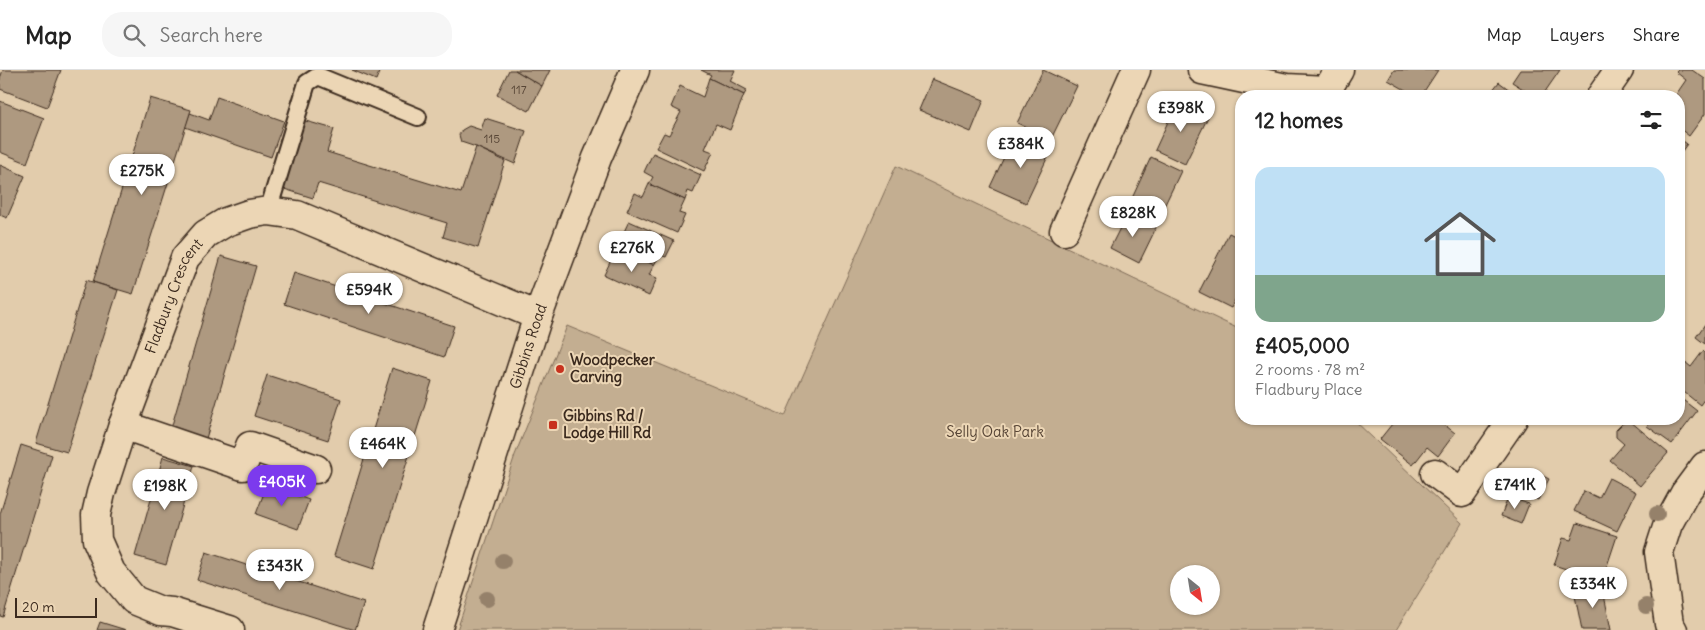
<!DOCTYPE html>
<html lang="en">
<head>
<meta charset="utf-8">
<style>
  :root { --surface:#fff; --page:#f6f6f6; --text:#222; --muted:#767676; --line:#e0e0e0; --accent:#7c3aed }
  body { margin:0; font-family:Delius,sans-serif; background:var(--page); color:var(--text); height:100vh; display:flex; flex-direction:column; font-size:19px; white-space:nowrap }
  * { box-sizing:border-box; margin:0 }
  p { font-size:16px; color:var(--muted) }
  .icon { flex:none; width:28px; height:28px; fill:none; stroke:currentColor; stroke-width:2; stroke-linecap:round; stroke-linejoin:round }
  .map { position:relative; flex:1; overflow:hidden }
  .details { position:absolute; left:1235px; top:20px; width:450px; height:335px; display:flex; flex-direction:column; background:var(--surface); border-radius:20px; box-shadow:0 1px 4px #0004 }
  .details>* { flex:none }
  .needle { width:32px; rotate:150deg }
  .controls { position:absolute; left:1170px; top:495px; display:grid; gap:10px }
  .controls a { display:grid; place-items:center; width:50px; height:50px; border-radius:50%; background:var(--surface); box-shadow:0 1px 4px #0004; font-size:25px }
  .scale { position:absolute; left:15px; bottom:12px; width:82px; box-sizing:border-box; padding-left:5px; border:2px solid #3b2a1e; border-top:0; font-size:14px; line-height:18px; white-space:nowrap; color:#3b2a1e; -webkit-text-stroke:4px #ecd6b5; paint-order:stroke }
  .price { position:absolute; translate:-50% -42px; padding:0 11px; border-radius:18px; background:#fff; color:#222; font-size:16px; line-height:32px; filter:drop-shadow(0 1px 2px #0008) }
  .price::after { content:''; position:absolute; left:50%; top:30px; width:15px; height:11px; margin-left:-8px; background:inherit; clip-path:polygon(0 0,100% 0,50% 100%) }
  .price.current { background:var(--accent); color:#fff }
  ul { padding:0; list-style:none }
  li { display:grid; align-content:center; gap:10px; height:265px; padding:0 20px }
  li span { display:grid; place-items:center; height:155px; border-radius:15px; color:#555 }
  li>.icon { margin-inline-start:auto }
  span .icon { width:90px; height:90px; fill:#fffc; stroke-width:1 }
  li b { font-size:21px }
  h2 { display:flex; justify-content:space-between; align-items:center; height:60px; padding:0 20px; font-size:21px }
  header { display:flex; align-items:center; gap:30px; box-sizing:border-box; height:70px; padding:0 25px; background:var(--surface); border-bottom:1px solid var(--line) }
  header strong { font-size:24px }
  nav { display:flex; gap:28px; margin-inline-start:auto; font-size:18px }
  .search { width:350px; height:45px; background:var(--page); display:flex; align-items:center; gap:12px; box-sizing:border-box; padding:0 18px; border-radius:20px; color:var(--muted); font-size:19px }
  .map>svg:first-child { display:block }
  .green { fill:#c3ae91; stroke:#7f6c58; fill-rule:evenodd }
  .building { fill:#ae9980; stroke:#3b2a1e }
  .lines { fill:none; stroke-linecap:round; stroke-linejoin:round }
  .service-casing { stroke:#3b2a1e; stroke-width:20 }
  .minor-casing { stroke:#3b2a1e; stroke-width:31 }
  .tertiary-casing { stroke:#3b2a1e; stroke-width:31 }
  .service { stroke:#ecd6b5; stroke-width:16 }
  .minor { stroke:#ecd6b5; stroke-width:28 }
  .tertiary { stroke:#ecd6b5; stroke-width:28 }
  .tree { fill:#95816b }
  .poi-dot { fill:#c8321e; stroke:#ecd6b5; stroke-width:2 }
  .labels { text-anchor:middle; stroke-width:4; stroke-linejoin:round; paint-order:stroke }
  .number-label { font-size:12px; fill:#584636 }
  .street-label { font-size:15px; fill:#3b2a1e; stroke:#ecd6b5 }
  .poi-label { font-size:15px; font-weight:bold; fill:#3b2a1e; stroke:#ecd6b5; text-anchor:start }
  .park-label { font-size:15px; fill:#564435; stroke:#ecd6b5 }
</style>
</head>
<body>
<header>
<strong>Map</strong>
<div class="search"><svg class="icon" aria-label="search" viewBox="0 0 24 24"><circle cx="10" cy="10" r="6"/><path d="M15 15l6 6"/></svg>Search here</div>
<nav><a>Map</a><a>Layers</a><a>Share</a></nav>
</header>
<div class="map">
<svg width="1705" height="560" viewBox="0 0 1705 560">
  <rect width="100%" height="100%" fill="#e2ccac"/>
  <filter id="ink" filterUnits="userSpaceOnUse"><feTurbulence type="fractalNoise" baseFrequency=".02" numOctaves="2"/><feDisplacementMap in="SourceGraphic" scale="10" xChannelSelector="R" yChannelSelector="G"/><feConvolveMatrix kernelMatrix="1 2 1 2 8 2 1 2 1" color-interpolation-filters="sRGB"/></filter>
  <g filter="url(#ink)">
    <!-- green -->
    <path class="green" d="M896,96L1241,260V349H1353L1462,453L1396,560H457L515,385L567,256L785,346ZM1179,504H1211V536H1179Z"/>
    <!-- building -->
    <g class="building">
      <polygon points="3,0 61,0 47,37 0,19 0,8"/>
      <polygon points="352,0 380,0 376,10"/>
      <polygon points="509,0 515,0 542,16 529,41 497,25"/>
      <polygon points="515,0 550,0 542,16"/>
      <polygon points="701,0 735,0 730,11 747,20 744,25 709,8 711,5"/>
      <polygon points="1043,0 1077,16 1051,69 1017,53"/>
      <polygon points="1394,0 1438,0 1421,26 1416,26 1388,10"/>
      <polygon points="1520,0 1560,0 1542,26 1534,26 1512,12"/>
      <polygon points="1678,0 1692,0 1705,9 1705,44 1689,66 1679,58 1679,26 1675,26 1686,10 1676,2"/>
      <polygon points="709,8 744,25 730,60 716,54 705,79 713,82 704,101 656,78 664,63 669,65 681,42 671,37 680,16 703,27"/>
      <polygon points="932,9 984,30 971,62 919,40"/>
      <polygon points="1499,12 1518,26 1488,26"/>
      <polygon points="217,27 284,51 271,87 185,57 190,43 209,50"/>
      <polygon points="150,28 191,40 133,224 93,212"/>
      <polygon points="0,31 44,48 27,93 0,82"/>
      <polygon points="1177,32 1208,47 1185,94 1155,80"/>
      <polygon points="485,48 526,61 515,94 476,77 461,72 459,65 462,60 469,56 481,60"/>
      <polygon points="302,50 334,59 327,82 461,123 476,77 505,91 478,178 443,167 447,153 318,113 313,128 281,118"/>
      <polygon points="1015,64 1051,80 1026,133 990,117"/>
      <polygon points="1679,68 1687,74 1679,85"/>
      <polygon points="653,83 701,105 693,123 688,121 685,130 649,114 653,107 644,102"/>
      <polygon points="1151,87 1181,101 1157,151 1128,137"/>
      <polygon points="0,95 25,106 7,148 0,145"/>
      <polygon points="649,114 685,130 679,143 685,145 677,163 627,141 635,123 643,127"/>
      <polygon points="1127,144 1156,158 1139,193 1110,178"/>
      <polygon points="629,151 674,171 666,187 660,185 654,195 624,181 630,169 622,166"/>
      <polygon points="1229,163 1241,169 1241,218 1231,238 1199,222"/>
      <polygon points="624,181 654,195 649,205 657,208 649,226 604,205 612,188 619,191"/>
      <polygon points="221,186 256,196 205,372 170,362"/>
      <polygon points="294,203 454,256 444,287 284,234"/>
      <polygon points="86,210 118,220 67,382 36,373"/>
      <polygon points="1705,254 1705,274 1696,267"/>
      <polygon points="1703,281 1705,283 1705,328 1700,335 1679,318 1679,300 1685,292 1691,297"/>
      <polygon points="392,298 432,311 374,499 334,486"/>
      <polygon points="267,305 341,329 328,370 254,346"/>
      <polygon points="1679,327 1697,341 1672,374 1647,356 1652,349 1679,349"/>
      <polygon points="1396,349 1437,349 1455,363 1438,386 1427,377 1413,395 1380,369"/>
      <polygon points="1630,351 1668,383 1640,416 1610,390 1624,374 1616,367 1616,360 1623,353"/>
      <polygon points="21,375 52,385 3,547 0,546 0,444"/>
      <polygon points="163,387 194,396 166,495 135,486"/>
      <polygon points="1531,400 1549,409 1538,430 1521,422"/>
      <polygon points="1609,408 1636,422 1617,461 1574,441 1584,421 1599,428"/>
      <polygon points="267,415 309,430 298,459 256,444"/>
      <polygon points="1508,427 1529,434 1521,454 1501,446"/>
      <polygon points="1577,453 1617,466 1602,511 1554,495 1563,468 1571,470"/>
      <polygon points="206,482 364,533 355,560 197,510"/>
      <polygon points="1602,515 1611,560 1582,560 1574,521"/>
      <polygon points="100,552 126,560 97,560"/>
    </g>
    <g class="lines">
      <defs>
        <polyline id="service" points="268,141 307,13 318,6 418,47"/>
        <g id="minor">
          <polyline points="1202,0 1286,18 1327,20 1339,0"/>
          <polyline points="1601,26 1619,0"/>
          <polyline points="1064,161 1136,0"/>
          <polyline points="123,355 243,396 250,376 316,399"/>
          <polyline points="1435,403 1462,423 1513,349"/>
          <path id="s1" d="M230,560L172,542L161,541L134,530L111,502L97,470L96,445L101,423L123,355L185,188L206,164L226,152L249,144L268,141L297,145L538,246"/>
          <polyline points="1673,560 1669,554 1659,482 1668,454 1685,423 1705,396"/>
        </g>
        <g id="tertiary">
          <path id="s2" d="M437,560L538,246L597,88L635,0"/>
        </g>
      </defs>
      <!-- service casing -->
      <use href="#service" class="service-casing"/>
      <!-- minor casing -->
      <use href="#minor" class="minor-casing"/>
      <!-- tertiary casing -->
      <use href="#tertiary" class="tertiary-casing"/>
      <!-- service -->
      <use href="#service" class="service"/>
      <!-- minor -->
      <use href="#minor" class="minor"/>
      <!-- tertiary -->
      <use href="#tertiary" class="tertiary"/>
    </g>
    <!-- trees -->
    <g class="tree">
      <circle cx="1657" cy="444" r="8"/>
      <circle cx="503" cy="491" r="8"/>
      <circle cx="487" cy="529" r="8"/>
      <circle cx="1646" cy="536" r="8"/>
    </g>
  </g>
  <!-- markers -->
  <g class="poi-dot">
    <circle cx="560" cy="299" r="5"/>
    <rect x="548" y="350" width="10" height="10" rx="2.5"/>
  </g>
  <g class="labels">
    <!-- number labels -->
    <g class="number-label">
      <text x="519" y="24">117</text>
      <text x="492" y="73">115</text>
    </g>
    <!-- street labels -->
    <g class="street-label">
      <text dy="5" stroke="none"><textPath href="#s1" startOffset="430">Fladbury Crescent</textPath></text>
      <text dy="5" stroke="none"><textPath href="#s2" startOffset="298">Gibbins Road</textPath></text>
    </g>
    <!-- poi labels -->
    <g class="poi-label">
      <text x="570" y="295">Woodpecker<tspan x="570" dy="17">Carving</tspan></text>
      <text x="563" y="351">Gibbins Rd /<tspan x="563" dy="17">Lodge Hill Rd</tspan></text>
    </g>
    <!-- park labels -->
    <g class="park-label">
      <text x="995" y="367">Selly Oak Park</text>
    </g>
  </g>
</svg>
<div class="controls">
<a><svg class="needle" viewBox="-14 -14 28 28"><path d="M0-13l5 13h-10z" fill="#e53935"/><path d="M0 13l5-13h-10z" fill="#767676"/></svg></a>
</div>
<div class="scale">20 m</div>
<b class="price" style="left:1181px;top:63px">£398K</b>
<b class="price" style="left:1021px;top:99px">£384K</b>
<b class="price" style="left:142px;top:126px">£275K</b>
<b class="price" style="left:1133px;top:168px">£828K</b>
<b class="price" style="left:632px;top:203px">£276K</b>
<b class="price" style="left:369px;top:245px">£594K</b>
<b class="price" style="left:383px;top:399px">£464K</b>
<b class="price current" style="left:282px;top:437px">£405K</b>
<b class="price" style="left:1515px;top:440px">£741K</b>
<b class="price" style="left:165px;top:441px">£198K</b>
<b class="price" style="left:280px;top:521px">£343K</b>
<b class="price" style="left:1593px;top:539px">£334K</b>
<section class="details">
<h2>12 homes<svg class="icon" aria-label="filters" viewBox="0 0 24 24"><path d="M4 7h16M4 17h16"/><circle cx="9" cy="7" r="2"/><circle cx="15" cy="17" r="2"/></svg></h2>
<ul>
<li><span style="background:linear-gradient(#bfe0f5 70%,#7fa58c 0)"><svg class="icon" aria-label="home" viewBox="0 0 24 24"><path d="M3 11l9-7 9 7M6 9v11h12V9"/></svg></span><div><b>£405,000</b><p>2 rooms · 78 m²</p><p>Fladbury Place</p></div></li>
</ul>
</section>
</div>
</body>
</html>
